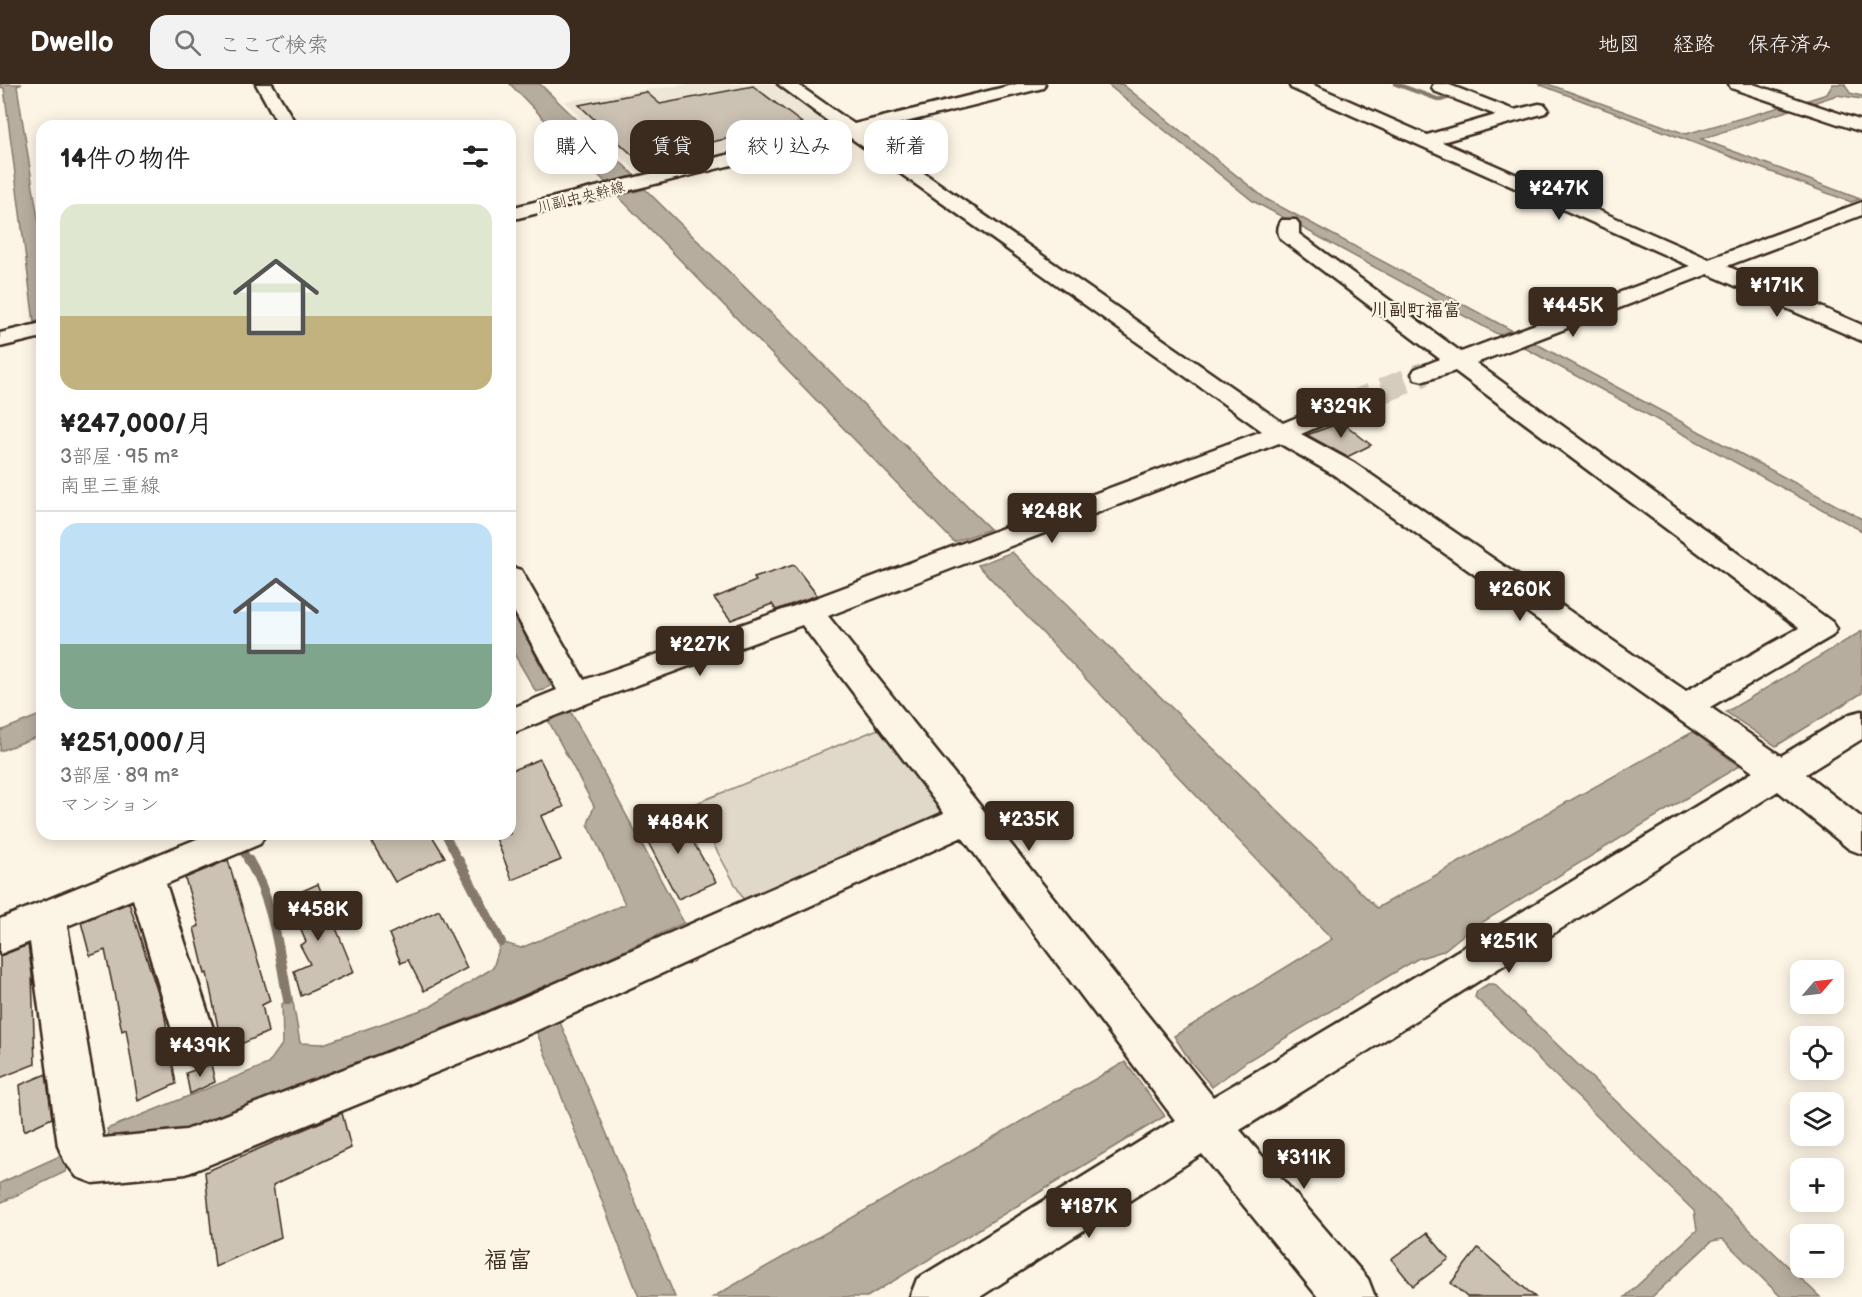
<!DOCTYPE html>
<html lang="ja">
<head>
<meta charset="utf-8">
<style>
  :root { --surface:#fff; --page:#f2f2f2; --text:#222; --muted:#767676; --line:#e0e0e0; --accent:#3b2a1e }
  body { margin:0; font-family:"Balsamiq Sans","Klee One",sans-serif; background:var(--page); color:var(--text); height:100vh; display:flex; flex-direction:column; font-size:22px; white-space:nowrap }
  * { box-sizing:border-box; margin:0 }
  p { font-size:20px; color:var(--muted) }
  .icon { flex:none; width:33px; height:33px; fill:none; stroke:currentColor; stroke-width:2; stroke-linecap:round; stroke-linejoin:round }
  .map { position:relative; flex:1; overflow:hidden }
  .sheet { position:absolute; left:36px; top:36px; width:480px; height:720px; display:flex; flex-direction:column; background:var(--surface); border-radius:18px; box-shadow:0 3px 15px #0003 }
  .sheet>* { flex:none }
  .guide { position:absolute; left:534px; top:36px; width:570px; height:54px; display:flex; gap:12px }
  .needle { width:39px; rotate:62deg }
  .buttons { position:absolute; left:1790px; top:876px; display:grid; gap:12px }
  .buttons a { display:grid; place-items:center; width:54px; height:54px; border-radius:12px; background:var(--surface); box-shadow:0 3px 15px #0003; font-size:30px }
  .price { position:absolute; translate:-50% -51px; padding:0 14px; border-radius:6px; background:var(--accent); color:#fff; font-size:20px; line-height:39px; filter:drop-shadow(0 2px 3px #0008) }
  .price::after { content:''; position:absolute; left:50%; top:36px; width:18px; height:14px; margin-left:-9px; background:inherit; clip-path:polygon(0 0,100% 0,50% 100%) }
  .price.selected { background:#222; color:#fff }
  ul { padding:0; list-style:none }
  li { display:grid; align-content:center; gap:12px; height:318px; padding:0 24px }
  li+li { border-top:2px solid var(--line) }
  li span { display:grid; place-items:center; height:186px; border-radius:18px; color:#555 }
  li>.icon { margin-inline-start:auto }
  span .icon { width:108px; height:108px; fill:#fffc; stroke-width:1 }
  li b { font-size:26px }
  h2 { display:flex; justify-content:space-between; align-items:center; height:72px; padding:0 24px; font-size:26px }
  .pill { padding:0 21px; border-radius:18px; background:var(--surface); box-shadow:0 3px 15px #0003; font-size:21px; line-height:54px }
  .pill.selected { background:var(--accent); color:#fff }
  header { display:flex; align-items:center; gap:36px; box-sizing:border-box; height:84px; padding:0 30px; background:var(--accent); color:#fff }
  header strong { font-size:28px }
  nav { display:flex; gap:33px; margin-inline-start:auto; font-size:21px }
  .search { width:420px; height:54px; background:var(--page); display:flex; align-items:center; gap:15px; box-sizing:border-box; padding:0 21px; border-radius:18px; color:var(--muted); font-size:22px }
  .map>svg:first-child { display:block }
  .built { fill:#eee6d6 }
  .green { fill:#e0d8c8; stroke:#8e8173; stroke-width:1.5 }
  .water { fill:#b7ad9e; stroke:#85796b; stroke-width:1.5 }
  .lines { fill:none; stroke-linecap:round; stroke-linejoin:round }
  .stream-far2 { stroke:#85796b; stroke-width:4.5 }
  .stream-far1 { stroke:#85796b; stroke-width:8 }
  .stream { stroke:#85796b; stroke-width:10 }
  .building { fill:#ccc2b3; stroke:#3b2a1e; stroke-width:1.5 }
  .minor-tunnel { stroke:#d5ccbd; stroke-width:25; stroke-dasharray:25 13; stroke-linecap:butt }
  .minor-casing { stroke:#3b2a1e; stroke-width:5 }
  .minor { fill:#fcf5e5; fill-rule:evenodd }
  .labels { text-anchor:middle; stroke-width:4.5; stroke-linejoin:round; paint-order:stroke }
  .far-street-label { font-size:15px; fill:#3b2a1e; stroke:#fcf5e5 }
  .far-quarter-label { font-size:18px; font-weight:bold; fill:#3b2a1e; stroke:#fcf5e5 }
  .near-neighbourhood-label { font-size:24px; font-weight:bold; fill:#3b2a1e; stroke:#fcf5e5 }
</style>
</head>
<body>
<header>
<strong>Dwello</strong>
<div class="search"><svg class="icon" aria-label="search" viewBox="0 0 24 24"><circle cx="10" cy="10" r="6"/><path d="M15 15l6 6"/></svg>ここで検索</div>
<nav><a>地図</a><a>経路</a><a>保存済み</a></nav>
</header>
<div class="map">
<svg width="1862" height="1213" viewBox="0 0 1862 1213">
  <rect width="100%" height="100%" fill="#fcf5e5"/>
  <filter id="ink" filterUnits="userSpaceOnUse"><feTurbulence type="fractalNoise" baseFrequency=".0167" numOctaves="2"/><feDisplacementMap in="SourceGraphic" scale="12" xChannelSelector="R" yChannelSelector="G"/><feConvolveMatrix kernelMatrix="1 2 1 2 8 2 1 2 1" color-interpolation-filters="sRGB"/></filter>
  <g filter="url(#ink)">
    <!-- built -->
    <polygon class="built" points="691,0 780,0 842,44 642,93 564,17"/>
    <!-- green -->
    <polygon class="green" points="883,643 949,733 747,822 692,721"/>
    <!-- water -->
    <g class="water">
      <polygon points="0,0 22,0 17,2 42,160 42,236 34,238 4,4 0,3"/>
      <polygon points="510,0 540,0 635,92 606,99"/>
      <polygon points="1107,0 1122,0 1266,115 1511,246 1499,251 1253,117"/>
      <polygon points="1538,0 1548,0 1686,50 1780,23 1790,26 1701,55 1860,115 1851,118"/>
      <polygon points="1833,0 1845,0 1850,9 1862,12 1862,15 1837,11 1810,20 1802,18 1827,10"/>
      <polygon points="645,105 990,445 954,458 618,112"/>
      <polygon points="1531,257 1862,435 1862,447 1521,262"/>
      <polygon points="1012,468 1377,824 1693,648 1739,682 1468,847 1443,867 1417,875 1247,977 1212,1003 1190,977 1174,952 1332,855 978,481"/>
      <polygon points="510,523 551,601 544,606 536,608 510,563"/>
      <polygon points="1862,547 1862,609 1776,662 1726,628"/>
      <polygon points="571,628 684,839 534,908 181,1049 110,1057 107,1045 268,980 283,959 282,920 288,916 293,918 300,959 323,960 430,923 493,884 501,858 521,864 625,820 588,740 594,722 548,636 557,629"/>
      <polygon points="42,630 42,651 0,667 0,647"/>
      <polygon points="1488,900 1494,900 1820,1213 1781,1213 1723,1155 1712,1157 1652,1213 1625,1213 1697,1146 1694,1127 1475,913 1477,907"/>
      <polygon points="557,931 675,1213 639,1213 534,941"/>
      <polygon points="1125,978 1165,1032 867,1213 713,1213"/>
      <polygon points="64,1070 71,1074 65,1088 0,1119 0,1099"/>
    </g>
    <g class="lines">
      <!-- stream-far2 -->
      <polyline class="stream-far2" points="1396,0 1440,16 1453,12"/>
      <!-- stream-far1 -->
      <g class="stream-far1">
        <polyline points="445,750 459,777"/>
        <polyline points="239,761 249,777"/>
      </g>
      <!-- stream -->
      <g class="stream">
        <path d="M248,775C274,818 279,868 288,916"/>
        <polyline points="458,775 501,858"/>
      </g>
    </g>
    <!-- building -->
    <g class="building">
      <polygon points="753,2 802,39 707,59 713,65 642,80 579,21 646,8 660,20"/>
      <polygon points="1342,338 1371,361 1347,373 1307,351"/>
      <polygon points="794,481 817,511 776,526 772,520 731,536 714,514 756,497 754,494"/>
      <polygon points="540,675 564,723 541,732 561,776 512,796 496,754 510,750 510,687"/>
      <polygon points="676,728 716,798 678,815 640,743"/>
      <polygon points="367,750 431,750 445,773 395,798"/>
      <polygon points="228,776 270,917 262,921 268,948 223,968 207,889 205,890 194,844 199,842 185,794"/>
      <polygon points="318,800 354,888 301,912 294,887 310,880 300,861 306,858 287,814"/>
      <polygon points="129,819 164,928 176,1000 138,1017 126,945 122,947 105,866 90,872 81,838"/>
      <polygon points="439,826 467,884 424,907 408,876 401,879 389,850"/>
      <polygon points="28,861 32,890 35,980 0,994 0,872"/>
      <polygon points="211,980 215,998 190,1010 186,989"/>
      <polygon points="46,990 52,1034 24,1047 20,1001"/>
      <polygon points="342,1029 351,1064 273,1101 281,1153 215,1183 205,1088"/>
      <polygon points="1427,1149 1449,1175 1413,1202 1391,1175"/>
      <polygon points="1478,1164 1535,1213 1467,1213 1451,1199"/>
    </g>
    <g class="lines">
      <!-- minor-tunnel -->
      <polyline class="minor-tunnel" points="1348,321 1424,290"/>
      <defs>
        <g id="minor">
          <polygon points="256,0 272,0 297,42 279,42"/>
          <path d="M778,0H797L854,40L1017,0H1045L1043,4L865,48L1283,339L1339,316L1348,313L1357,316L1361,321L1357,326L1301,350L1354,379L1686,607L1799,544L1455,287L1424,297L1415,295L1412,290L1415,285L1440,275L1282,156C1277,150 1277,142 1282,136H1296L1299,140V150L1461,268L1690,182L1291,4L1289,0H1311L1427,51L1496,31L1434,7L1432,3L1434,0H1447L1514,26L1539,20L1545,21L1548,25L1545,29L1442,58L1709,175L1862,118V131L1727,182L1862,241V257L1708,190L1476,279L1832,538L1837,545L1832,552L1710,623L1781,672L1850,630L1862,627V655L1806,690L1862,734V770L1849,765L1778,707C1599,820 1421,935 1240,1046L1368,1195L1375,1213H1318L1202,1070L980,1213H910L917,1195L1175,1036L962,753L511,958L186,1090L93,1099L77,1093L65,1078L58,1062L30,858L0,870V835L209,750H265L260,760L166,800L219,963L213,977L198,983L183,977L177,963L133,815L67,842L103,1054L186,1046L481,932L944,729L802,541L588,619L510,650V625L557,606L510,520V483L521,486L584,596L797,521L1262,347L848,52L510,136V124L837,44ZM1279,359L1334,391L1753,688C1573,796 1394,907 1213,1013L828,532Z"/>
          <polygon points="1729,0 1753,0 1862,37 1862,48 1731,4"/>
          <polygon points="42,239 42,253 0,263 0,249"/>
        </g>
      </defs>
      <!-- minor casing -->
      <use href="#minor" class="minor-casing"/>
      <!-- minor -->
      <use href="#minor" class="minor"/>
    </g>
  </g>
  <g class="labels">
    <!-- far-street labels -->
    <g class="far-street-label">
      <text transform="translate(581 113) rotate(-14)" y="5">川副中央幹線</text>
    </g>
    <!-- far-quarter labels -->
    <g class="far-quarter-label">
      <text x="1416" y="232">川副町福富</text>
    </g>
    <!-- near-neighbourhood labels -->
    <g class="near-neighbourhood-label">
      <text x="508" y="1184">福富</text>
    </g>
  </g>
</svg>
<div class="buttons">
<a><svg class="needle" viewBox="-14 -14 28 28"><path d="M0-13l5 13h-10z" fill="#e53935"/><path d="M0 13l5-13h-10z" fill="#767676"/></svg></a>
<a><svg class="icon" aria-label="locate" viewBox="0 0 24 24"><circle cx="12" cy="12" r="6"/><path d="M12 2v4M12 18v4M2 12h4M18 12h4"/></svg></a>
<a><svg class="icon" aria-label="layers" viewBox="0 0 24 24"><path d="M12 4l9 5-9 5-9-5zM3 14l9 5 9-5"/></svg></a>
<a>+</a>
<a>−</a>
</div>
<b class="price selected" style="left:1559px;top:137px">¥247K</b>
<b class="price" style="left:1777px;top:234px">¥171K</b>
<b class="price" style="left:1573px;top:254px">¥445K</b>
<b class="price" style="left:1341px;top:355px">¥329K</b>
<b class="price" style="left:1052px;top:460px">¥248K</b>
<b class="price" style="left:1520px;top:538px">¥260K</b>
<b class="price" style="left:700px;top:593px">¥227K</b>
<b class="price" style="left:1029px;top:768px">¥235K</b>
<b class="price" style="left:678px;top:771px">¥484K</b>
<b class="price" style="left:318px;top:858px">¥458K</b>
<b class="price" style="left:1509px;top:890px">¥251K</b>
<b class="price" style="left:200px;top:994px">¥439K</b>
<b class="price" style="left:1304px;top:1106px">¥311K</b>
<b class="price" style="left:1089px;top:1155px">¥187K</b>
<div class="guide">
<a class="pill">購入</a>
<a class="pill selected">賃貸</a>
<a class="pill">絞り込み</a>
<a class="pill">新着</a>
</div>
<section class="sheet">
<h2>14件の物件<svg class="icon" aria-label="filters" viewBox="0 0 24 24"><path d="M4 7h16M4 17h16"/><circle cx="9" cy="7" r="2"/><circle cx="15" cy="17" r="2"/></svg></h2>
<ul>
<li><span style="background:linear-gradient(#dfe7d0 60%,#c2b280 0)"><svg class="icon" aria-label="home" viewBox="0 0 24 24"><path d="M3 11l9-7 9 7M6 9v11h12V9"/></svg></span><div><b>¥247,000/月</b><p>3部屋 · 95 m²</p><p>南里三重線</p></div></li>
<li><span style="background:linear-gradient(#bfe0f5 65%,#7fa58c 0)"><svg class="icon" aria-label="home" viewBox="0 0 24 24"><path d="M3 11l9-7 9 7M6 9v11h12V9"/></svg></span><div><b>¥251,000/月</b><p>3部屋 · 89 m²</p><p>マンション</p></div></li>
</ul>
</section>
</div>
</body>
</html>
